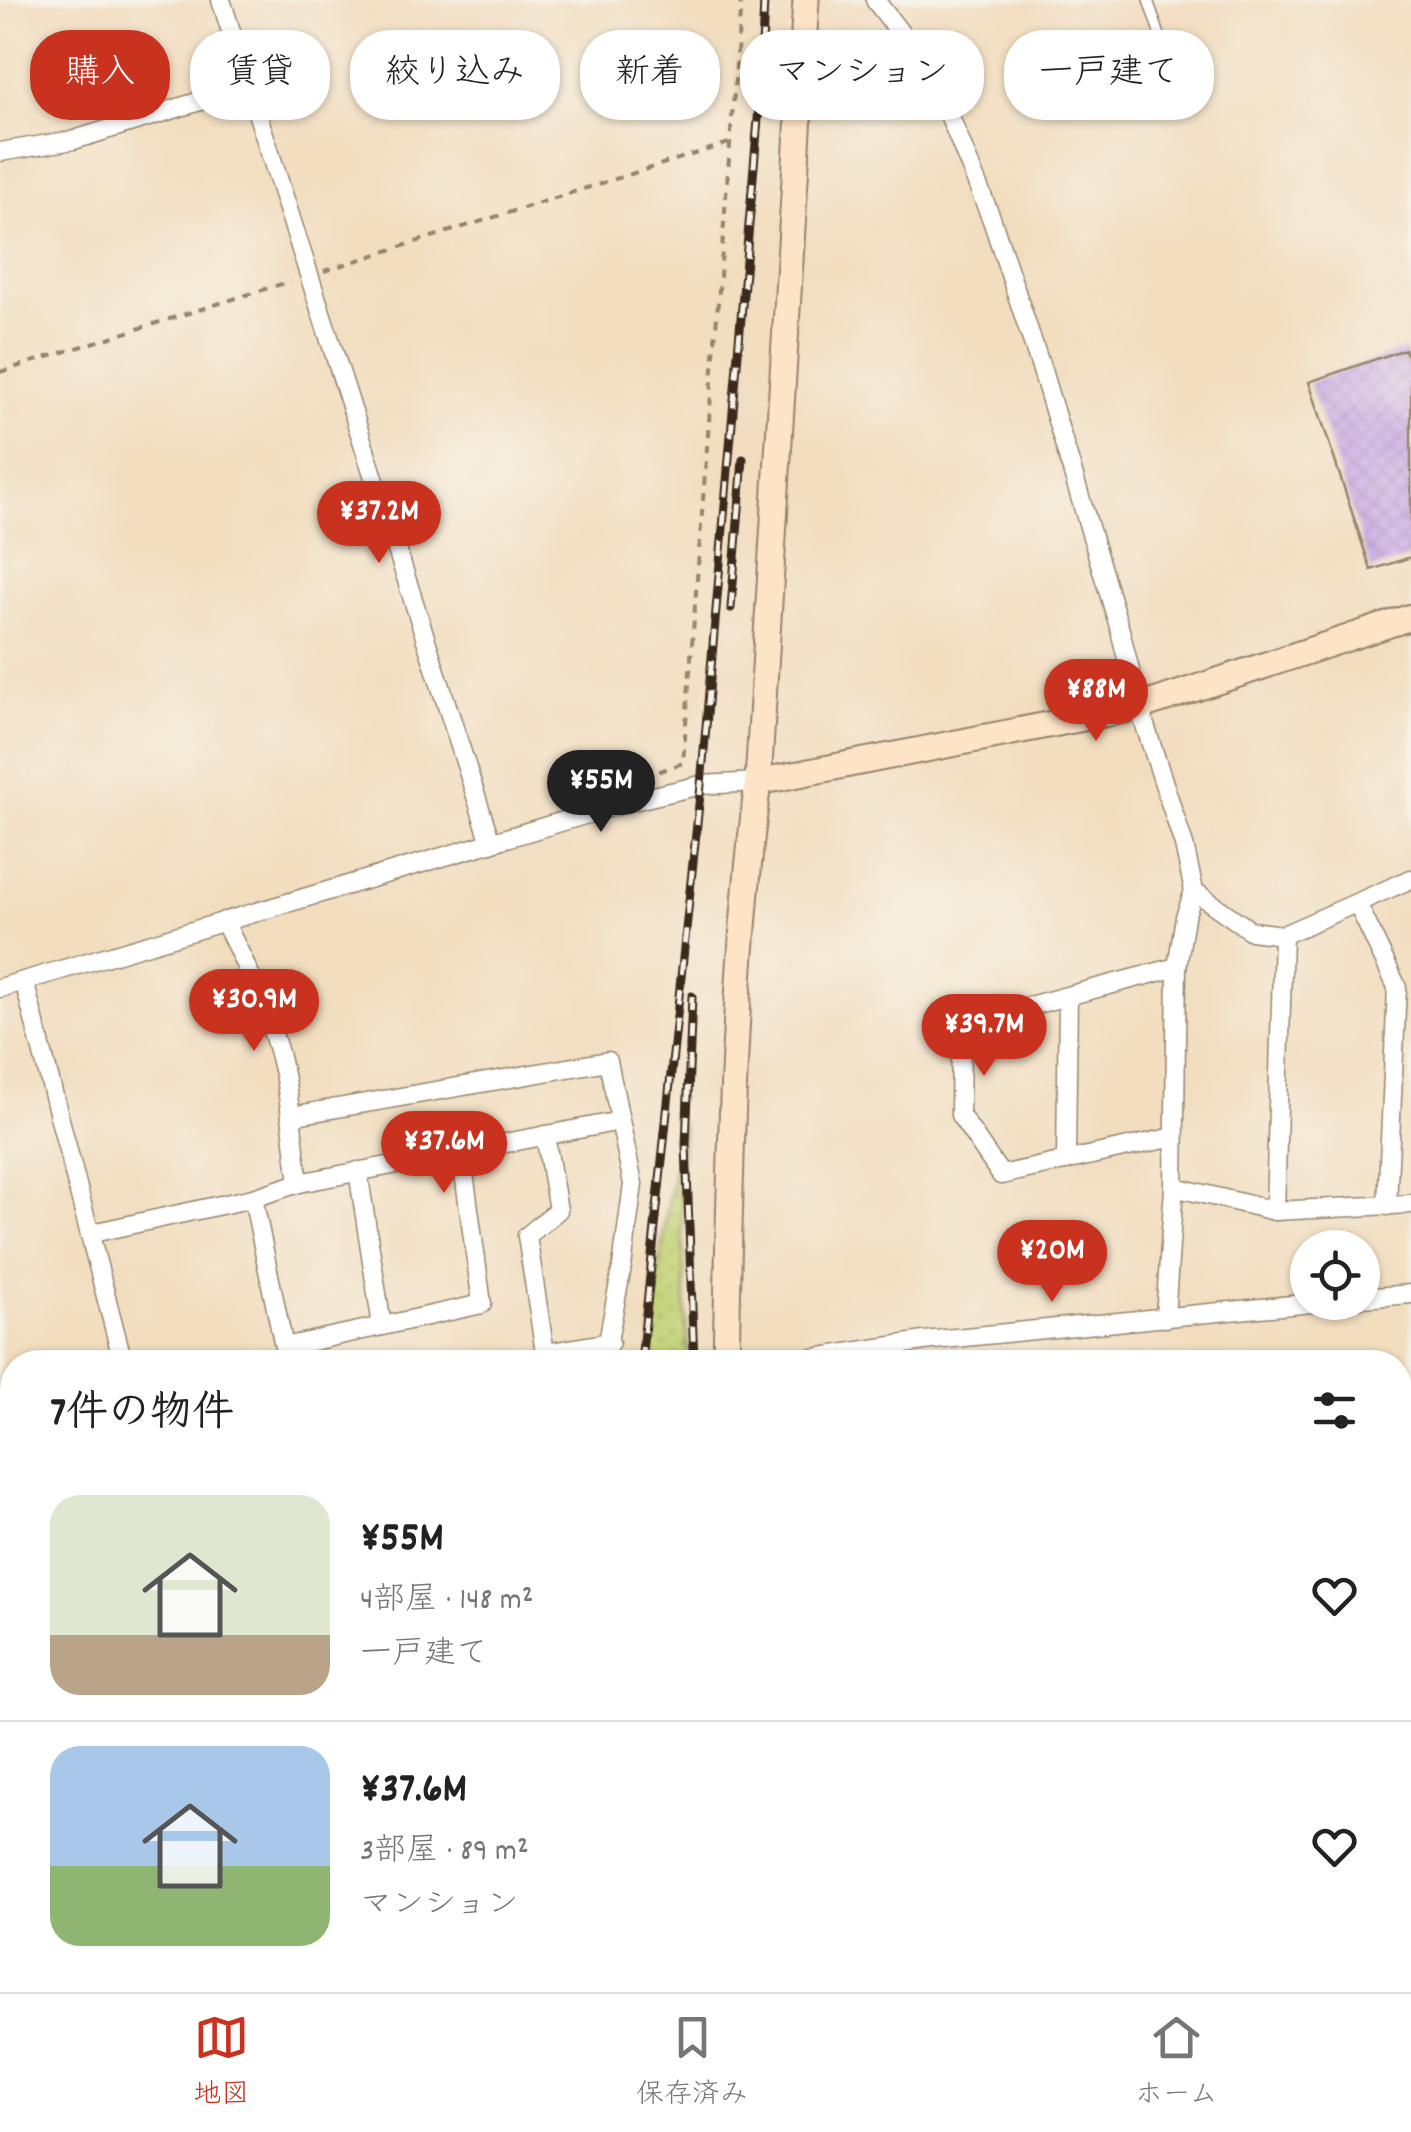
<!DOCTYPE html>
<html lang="ja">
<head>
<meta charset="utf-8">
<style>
  :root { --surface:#fff; --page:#f2f2f2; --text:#222; --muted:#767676; --line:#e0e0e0; --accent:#c8321e }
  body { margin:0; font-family:Dekko,"Klee One",sans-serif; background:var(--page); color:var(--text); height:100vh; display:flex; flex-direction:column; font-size:38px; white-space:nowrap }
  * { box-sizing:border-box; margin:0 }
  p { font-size:32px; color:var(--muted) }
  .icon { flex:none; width:55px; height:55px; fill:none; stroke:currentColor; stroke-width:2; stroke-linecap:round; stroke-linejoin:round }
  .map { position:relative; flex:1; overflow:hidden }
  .panel { position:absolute; left:0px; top:1350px; width:1412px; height:642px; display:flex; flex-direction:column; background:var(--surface); border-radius:40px 40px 0 0; box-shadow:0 2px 8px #0004 }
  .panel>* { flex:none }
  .top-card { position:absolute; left:30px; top:30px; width:1352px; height:90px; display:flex; gap:20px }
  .buttons { position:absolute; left:1290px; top:1230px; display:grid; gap:20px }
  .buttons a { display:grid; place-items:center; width:90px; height:90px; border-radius:50%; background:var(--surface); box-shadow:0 2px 8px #0004; font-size:50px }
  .price { position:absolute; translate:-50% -85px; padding:0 22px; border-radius:35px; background:var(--accent); color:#fff; font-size:32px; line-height:65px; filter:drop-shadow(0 2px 5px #0008) }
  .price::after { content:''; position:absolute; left:50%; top:60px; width:30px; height:22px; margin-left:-15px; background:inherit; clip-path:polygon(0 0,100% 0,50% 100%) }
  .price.current { background:#222; color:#fff }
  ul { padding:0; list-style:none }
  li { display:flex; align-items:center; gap:30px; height:250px; padding:0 50px }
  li+li { border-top:2px solid var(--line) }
  li span { display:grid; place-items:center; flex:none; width:280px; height:200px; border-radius:30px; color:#555 }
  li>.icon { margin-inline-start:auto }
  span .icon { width:120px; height:120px; fill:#fffc; stroke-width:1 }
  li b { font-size:42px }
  h2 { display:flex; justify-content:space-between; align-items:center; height:120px; padding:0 50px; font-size:42px }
  .chip { padding:0 35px; border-radius:40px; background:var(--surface); box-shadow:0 2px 8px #0004; font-size:35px; line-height:90px }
  .chip.current { background:var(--accent); color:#fff }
  .tabs { display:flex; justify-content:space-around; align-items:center; height:140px; border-top:2px solid var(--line); background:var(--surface); font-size:28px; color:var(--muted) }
  .tabs a { display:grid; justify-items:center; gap:5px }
  .tabs .current { color:var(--accent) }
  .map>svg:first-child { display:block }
  .grass { fill:url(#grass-dots); stroke:#7e7e4a; stroke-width:2.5 }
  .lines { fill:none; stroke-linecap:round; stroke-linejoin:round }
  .river { stroke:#6fa6dd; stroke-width:32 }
  .building { fill:url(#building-cross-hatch) }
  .lane-casing { stroke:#96846e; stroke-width:12 }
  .street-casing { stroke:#96846e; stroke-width:21 }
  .secondary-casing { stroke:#96846e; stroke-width:29 }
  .path { stroke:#96846e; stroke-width:4; stroke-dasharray:8 8; stroke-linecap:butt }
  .lane { stroke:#fff; stroke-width:9 }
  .street { stroke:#fff; stroke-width:18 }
  .secondary { stroke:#fee4c6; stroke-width:25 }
  .rail-casing { stroke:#3b2a1e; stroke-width:9 }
  .rail { stroke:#f7f3e8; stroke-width:5; stroke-dasharray:15; stroke-linecap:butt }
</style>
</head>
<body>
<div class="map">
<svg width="1411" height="1992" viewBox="0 0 1411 1992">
  <defs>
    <pattern id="grass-dots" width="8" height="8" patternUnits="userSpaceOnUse" patternTransform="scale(2.5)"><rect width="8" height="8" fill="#c2d275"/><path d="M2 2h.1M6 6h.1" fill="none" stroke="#a8b465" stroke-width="1.8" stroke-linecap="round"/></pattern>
    <pattern id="building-cross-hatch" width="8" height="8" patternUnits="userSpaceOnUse" patternTransform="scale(2.5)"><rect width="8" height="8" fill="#c39fe8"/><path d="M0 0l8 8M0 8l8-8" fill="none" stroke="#a082bb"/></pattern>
  </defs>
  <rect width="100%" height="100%" fill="#f7f3e8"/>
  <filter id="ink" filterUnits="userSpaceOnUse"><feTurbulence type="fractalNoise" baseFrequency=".01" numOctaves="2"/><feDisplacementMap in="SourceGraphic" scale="20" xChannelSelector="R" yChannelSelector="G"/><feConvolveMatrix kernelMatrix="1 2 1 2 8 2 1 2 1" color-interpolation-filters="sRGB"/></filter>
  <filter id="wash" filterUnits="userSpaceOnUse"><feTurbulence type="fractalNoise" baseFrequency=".0048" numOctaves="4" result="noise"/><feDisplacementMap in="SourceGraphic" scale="40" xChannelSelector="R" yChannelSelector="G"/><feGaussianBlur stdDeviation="2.25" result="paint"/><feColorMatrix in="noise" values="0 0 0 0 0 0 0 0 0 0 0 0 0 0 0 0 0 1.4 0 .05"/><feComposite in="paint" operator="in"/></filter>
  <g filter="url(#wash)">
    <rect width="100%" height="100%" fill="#f2ddbf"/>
    <!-- grass -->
    <path class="grass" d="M683,1124L680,1174L688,1362H650C655,1282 667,1202 683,1124Z"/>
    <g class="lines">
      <!-- river -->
      <polyline class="river" points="308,1992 324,1980"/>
    </g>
    <g id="blocks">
      <!-- building -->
      <polygon class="building" points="1405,349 1411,368 1411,557 1371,570 1309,382"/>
    </g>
  </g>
  <g filter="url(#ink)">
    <use href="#blocks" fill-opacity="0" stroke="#96846e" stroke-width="2.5"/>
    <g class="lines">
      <defs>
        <g id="lane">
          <polyline points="1148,0 1181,97"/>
          <polyline points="671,1980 671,1992"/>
          <polyline points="729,1980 730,1992"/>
          <polyline points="772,1980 775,1992"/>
        </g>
        <g id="street">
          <polyline points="221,0 491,843"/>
          <polyline points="875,0 915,52 946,107 992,220 1041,367 1120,630 1139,707 1184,845 1194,891 1185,917 1177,967 1174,1187 1165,1318"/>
          <polyline points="0,152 74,140 249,86"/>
          <polyline points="1194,891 1251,931 1283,935 1411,879"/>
          <polyline points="1357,903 1397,987 1387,1206"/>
          <path d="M224,921C244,961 263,1000 276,1043C290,1088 293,1137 299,1183"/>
          <polyline points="24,981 123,1362"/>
          <polyline points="0,988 628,802 701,785 758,782"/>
          <polyline points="291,1116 608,1061 633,1184 622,1267 604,1362"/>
          <polyline points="545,1135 558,1210 527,1236 545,1353 610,1342"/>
          <polyline points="1174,1137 1001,1175 960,1115 961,1038 976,1020 1177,967"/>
          <polyline points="1066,1161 1068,996"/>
          <polyline points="1174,1187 1275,1211 1411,1204"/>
          <polyline points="253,1198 284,1347 382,1326 358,1171"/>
          <polyline points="1275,1211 1283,935"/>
          <polyline points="92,1233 253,1198 299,1183 620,1121"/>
          <polyline points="1362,1298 1411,1294"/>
          <polyline points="382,1326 482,1304 461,1151"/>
          <polyline points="789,1362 924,1341 1322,1302"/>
          <polyline points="0,1590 12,1585"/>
          <polyline points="0,1693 12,1686"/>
          <polyline points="1400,1769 1411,1768"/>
          <polyline points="0,1828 12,1848"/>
          <polyline points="0,1899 12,1890"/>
          <polyline points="125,1980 135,1992"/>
          <polyline points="524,1980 536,1992"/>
          <polyline points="610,1980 610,1992"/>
          <polyline points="1368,1980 1369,1992"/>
          <polyline points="42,1992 56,1980"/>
          <polyline points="188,1992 203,1980"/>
          <polyline points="327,1992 343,1980"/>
          <polyline points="488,1992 506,1980"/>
        </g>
        <g id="secondary">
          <polyline points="758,782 1139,707 1411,617"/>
          <path d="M726,1362C730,1171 733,972 758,782L806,0"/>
          <polyline points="810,1980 812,1992"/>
        </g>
      </defs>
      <!-- lane casing -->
      <use href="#lane" class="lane-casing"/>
      <!-- street casing -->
      <use href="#street" class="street-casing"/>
      <!-- secondary casing -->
      <use href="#secondary" class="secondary-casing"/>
      <!-- path -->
      <g class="path">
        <polyline points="324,271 729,143"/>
        <polyline points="0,372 291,281"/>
        <polyline points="629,782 683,763 741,0"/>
        <polyline points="1400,1968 1411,1966"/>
      </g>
      <!-- lane -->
      <use href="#lane" class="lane"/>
      <!-- street -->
      <use href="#street" class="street"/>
      <!-- secondary -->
      <use href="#secondary" class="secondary"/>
      <defs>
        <g id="rail">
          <polyline points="731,608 743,459"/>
          <polyline points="692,996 686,1145 694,1362"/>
          <polyline points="641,1362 701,785 760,96 764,0"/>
          <polyline points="633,1980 633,1992"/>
          <polyline points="799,1980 802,1992"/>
        </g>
      </defs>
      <!-- rail casing -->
      <use href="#rail" class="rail-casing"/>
      <!-- rail -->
      <use href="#rail" class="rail"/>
    </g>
  </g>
</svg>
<div class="buttons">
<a><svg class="icon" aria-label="locate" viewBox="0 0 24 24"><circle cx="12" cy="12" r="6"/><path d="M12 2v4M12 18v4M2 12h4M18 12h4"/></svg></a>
</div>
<b class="price" style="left:379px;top:566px">¥37.2M</b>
<b class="price" style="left:1096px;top:744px">¥88M</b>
<b class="price current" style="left:601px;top:835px">¥55M</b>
<b class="price" style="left:254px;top:1054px">¥30.9M</b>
<b class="price" style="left:984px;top:1079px">¥39.7M</b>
<b class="price" style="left:444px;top:1196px">¥37.6M</b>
<b class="price" style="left:1052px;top:1305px">¥20M</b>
<div class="top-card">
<a class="chip current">購入</a>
<a class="chip">賃貸</a>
<a class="chip">絞り込み</a>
<a class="chip">新着</a>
<a class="chip">マンション</a>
<a class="chip">一戸建て</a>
</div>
<section class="panel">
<h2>7件の物件<svg class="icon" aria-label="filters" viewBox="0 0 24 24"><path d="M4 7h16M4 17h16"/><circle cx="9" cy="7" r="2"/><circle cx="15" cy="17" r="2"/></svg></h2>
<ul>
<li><span style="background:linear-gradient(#dfe7d0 70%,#b9a48a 0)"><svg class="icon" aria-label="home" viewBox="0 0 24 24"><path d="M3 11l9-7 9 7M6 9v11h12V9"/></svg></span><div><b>¥55M</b><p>4部屋 · 148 m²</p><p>一戸建て</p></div><svg class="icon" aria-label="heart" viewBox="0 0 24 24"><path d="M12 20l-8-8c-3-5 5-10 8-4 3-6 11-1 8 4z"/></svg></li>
<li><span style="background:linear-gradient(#a9c7e8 60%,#8fb573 0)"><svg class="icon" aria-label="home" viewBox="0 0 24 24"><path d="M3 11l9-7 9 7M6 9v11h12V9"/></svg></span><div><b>¥37.6M</b><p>3部屋 · 89 m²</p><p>マンション</p></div><svg class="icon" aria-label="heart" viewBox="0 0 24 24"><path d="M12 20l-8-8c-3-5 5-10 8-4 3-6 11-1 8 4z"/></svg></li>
</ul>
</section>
</div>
<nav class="tabs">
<a class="current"><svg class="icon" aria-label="map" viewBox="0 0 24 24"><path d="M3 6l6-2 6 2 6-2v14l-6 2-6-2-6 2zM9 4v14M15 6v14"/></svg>地図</a>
<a><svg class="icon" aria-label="saved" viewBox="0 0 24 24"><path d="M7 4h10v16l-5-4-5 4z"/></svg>保存済み</a>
<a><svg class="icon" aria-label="home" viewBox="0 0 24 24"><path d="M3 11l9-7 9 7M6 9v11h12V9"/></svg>ホーム</a>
</nav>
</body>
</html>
